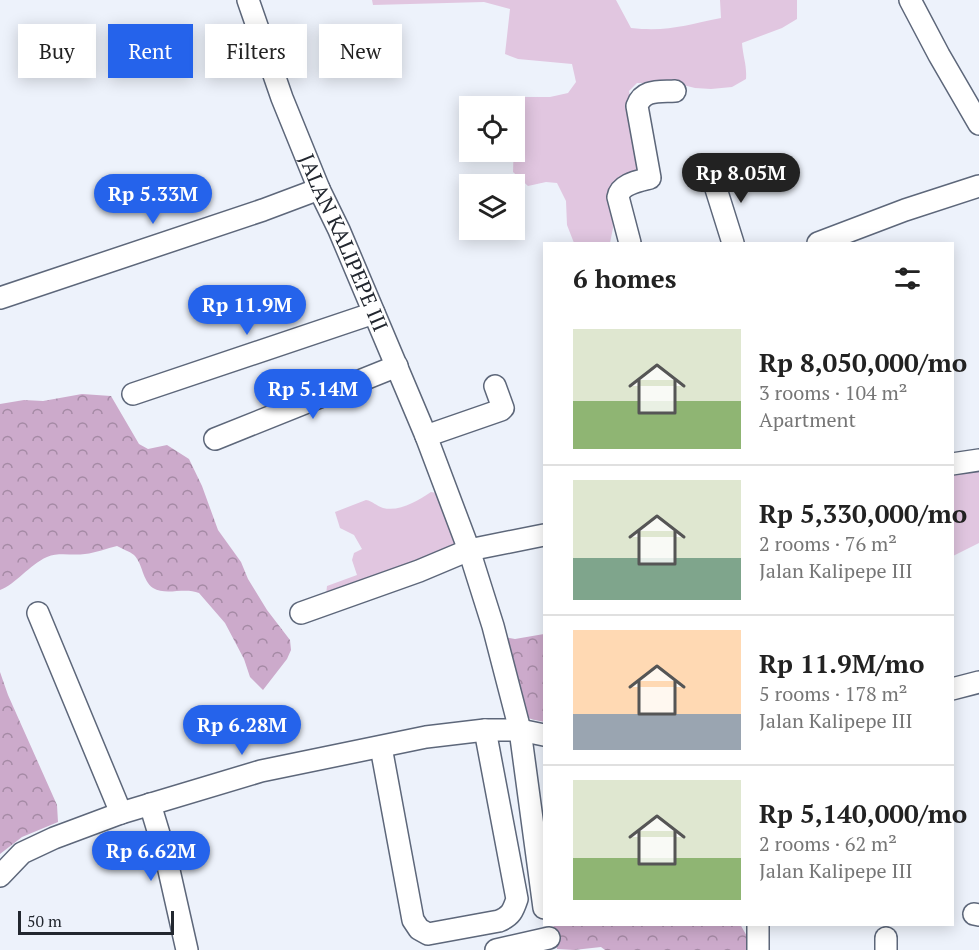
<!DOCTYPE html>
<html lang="en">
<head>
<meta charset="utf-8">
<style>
  :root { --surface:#fff; --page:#f6f6f6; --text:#222; --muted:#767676; --line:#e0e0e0; --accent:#2563eb }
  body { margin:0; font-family:"PT Serif",serif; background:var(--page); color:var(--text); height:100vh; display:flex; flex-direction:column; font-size:22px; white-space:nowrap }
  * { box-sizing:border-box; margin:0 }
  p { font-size:20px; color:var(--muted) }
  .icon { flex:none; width:33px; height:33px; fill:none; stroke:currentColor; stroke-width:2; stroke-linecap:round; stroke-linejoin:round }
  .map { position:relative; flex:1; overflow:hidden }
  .sheet { position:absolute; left:543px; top:242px; width:411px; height:684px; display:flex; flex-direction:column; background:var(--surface); border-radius:0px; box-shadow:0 3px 15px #0003 }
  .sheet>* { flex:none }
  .guide { position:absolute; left:18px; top:24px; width:435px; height:54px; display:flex; gap:12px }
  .tools { position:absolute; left:459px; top:96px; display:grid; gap:12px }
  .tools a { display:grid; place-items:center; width:66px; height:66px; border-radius:0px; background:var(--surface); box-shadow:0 3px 15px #0003; font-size:30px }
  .scale { position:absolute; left:18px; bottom:15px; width:156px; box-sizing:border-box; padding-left:6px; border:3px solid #22272f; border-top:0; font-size:16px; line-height:21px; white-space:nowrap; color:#22272f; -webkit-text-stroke:4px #edf2fb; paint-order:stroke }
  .price { position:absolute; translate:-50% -51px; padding:0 14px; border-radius:21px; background:var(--accent); color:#fff; font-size:20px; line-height:39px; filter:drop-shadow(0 2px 3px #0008) }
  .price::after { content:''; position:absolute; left:50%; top:36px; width:18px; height:14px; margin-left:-9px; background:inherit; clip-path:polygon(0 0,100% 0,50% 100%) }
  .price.active { background:#222; color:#fff }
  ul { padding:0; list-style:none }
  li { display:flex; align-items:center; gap:18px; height:150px; padding:0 30px }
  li+li { border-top:2px solid var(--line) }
  li span { display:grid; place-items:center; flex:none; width:168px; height:120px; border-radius:0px; color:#555 }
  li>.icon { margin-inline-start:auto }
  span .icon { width:72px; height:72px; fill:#fffc; stroke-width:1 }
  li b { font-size:26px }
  h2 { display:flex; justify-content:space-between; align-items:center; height:72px; padding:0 30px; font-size:26px }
  .tag { padding:0 21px; border-radius:0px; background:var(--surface); box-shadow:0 3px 15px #0003; font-size:21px; line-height:54px }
  .tag.active { background:var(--accent); color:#fff }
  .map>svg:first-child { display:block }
  .green { fill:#e1c6e0 }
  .forest { fill:url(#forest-crowns) }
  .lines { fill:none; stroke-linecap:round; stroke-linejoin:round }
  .minor-casing { stroke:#5d677a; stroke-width:24 }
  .minor { stroke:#fff; stroke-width:21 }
  .labels { text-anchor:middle; stroke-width:5; stroke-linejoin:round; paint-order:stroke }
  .street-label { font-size:21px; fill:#22272f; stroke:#edf2fb }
</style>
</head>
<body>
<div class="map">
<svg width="979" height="950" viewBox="0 0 979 950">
  <defs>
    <pattern id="forest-crowns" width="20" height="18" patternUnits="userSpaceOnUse" patternTransform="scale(1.5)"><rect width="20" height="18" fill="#ccaacb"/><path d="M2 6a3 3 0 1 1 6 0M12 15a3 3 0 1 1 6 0" fill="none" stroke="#a58aa5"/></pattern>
  </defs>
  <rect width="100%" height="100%" fill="#edf2fb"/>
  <!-- green -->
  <g class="green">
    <path d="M372,0H616L631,28C668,32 686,25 721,18L720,0H797V19L782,28L742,43C743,57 747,65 746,79L732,87L711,89L695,88L679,84L637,83L629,91L635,122L639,173L612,205L613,228L610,243H574L567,225L566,201L557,183L546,182L528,186L513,172L515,109L518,97H550L568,93L576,82L572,64L518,59L505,54L510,9L484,2L373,5Z"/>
    <polygon points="979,468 979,543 953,556 953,473"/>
    <path d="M431,492L442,494L462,553L326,595L327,586L357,575L352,560L354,553L362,549L354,535L340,528L335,512L366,500C373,501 376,506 383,508C400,512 417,501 431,492Z"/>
  </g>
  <!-- forest -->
  <g class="forest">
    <path d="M82,394L111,396L139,444L148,449L167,445L189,459L202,486L218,530L241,562L248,579L267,610L290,640L291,650L287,659L263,690L250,677L244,659L225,623L199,593C184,587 166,596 153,588C142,580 143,564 134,555C129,551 122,549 117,546C107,548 96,553 85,554C72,556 59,552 47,557C29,565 16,584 0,590V404L24,400L43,401Z"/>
    <polygon points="544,634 544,722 531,719 519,714 503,637 515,639"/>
    <polygon points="0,672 8,695 57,805 58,822 22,837 0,854"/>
    <polygon points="553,924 740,924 748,938 761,950 605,950 601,947 574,950 557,949"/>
  </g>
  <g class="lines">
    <defs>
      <g id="minor">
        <path id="s1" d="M248,0L282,98L319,189L339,230L426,436L469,550L493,626L520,730L544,908"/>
        <polyline points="910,0 939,55 979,124"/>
        <polyline points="712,176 733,243"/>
        <path d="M630,243L618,197C620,184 639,181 650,178L637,106C643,89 659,92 675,91"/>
        <polyline points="818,243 905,210 979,186"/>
        <polyline points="0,298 263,210 319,189"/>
        <polyline points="133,394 374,313"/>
        <polyline points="426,436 501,410 503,408 495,386"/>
        <polyline points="215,439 397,366"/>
        <polyline points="952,464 979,460"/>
        <polyline points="38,613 121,813"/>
        <polyline points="301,613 419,571 469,550 544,535"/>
        <polyline points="952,689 979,682"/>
        <path d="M381,747L413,920L419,929L428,934L499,921C511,916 513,911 517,899L485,730"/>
        <polyline points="150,804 166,857 187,950"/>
        <polyline points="0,876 22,853 54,838 121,813 261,771 426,737 485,730 520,730 544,735"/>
        <polyline points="974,914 979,915"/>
        <polyline points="758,924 758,950"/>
        <polyline points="496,950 549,938"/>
        <polyline points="886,950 886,938"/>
      </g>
    </defs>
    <!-- minor casing -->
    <use href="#minor" class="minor-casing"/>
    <!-- minor -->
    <use href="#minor" class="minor"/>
  </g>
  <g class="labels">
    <!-- street labels -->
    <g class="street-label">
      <text dy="7" stroke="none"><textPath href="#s1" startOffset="261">JALAN KALIPEPE III</textPath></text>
    </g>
  </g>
</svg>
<div class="tools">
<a><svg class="icon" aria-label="locate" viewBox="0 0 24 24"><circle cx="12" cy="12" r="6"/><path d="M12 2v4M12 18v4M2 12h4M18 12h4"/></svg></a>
<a><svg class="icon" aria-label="layers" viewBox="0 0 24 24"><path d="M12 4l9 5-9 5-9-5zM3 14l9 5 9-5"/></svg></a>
</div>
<div class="scale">50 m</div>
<b class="price active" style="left:741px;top:204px">Rp 8.05M</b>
<b class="price" style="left:153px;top:225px">Rp 5.33M</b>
<b class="price" style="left:247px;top:336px">Rp 11.9M</b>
<b class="price" style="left:313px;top:420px">Rp 5.14M</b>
<b class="price" style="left:242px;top:756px">Rp 6.28M</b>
<b class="price" style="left:151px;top:882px">Rp 6.62M</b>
<div class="guide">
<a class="tag">Buy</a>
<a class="tag active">Rent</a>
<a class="tag">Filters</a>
<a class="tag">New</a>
</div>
<section class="sheet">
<h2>6 homes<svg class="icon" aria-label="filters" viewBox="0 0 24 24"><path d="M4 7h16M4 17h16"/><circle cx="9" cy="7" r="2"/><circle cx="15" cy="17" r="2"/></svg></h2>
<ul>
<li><span style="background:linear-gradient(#dfe7d0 60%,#8fb573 0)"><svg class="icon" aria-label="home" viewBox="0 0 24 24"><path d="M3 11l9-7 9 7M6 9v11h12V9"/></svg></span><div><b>Rp 8,050,000/mo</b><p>3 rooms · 104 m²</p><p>Apartment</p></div></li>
<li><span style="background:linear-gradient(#dfe7d0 65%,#7fa58c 0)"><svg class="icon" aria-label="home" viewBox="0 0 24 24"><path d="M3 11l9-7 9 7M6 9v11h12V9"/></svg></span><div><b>Rp 5,330,000/mo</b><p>2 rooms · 76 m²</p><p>Jalan Kalipepe III</p></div></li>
<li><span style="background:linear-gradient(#ffd9b3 70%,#9aa5b1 0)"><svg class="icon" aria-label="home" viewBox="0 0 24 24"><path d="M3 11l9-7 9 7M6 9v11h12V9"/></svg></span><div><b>Rp 11.9M/mo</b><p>5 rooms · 178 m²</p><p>Jalan Kalipepe III</p></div></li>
<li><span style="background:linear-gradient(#dfe7d0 65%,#8fb573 0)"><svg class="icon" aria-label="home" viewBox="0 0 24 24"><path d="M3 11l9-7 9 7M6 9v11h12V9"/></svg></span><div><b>Rp 5,140,000/mo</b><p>2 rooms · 62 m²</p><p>Jalan Kalipepe III</p></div></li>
</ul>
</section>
</div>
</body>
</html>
